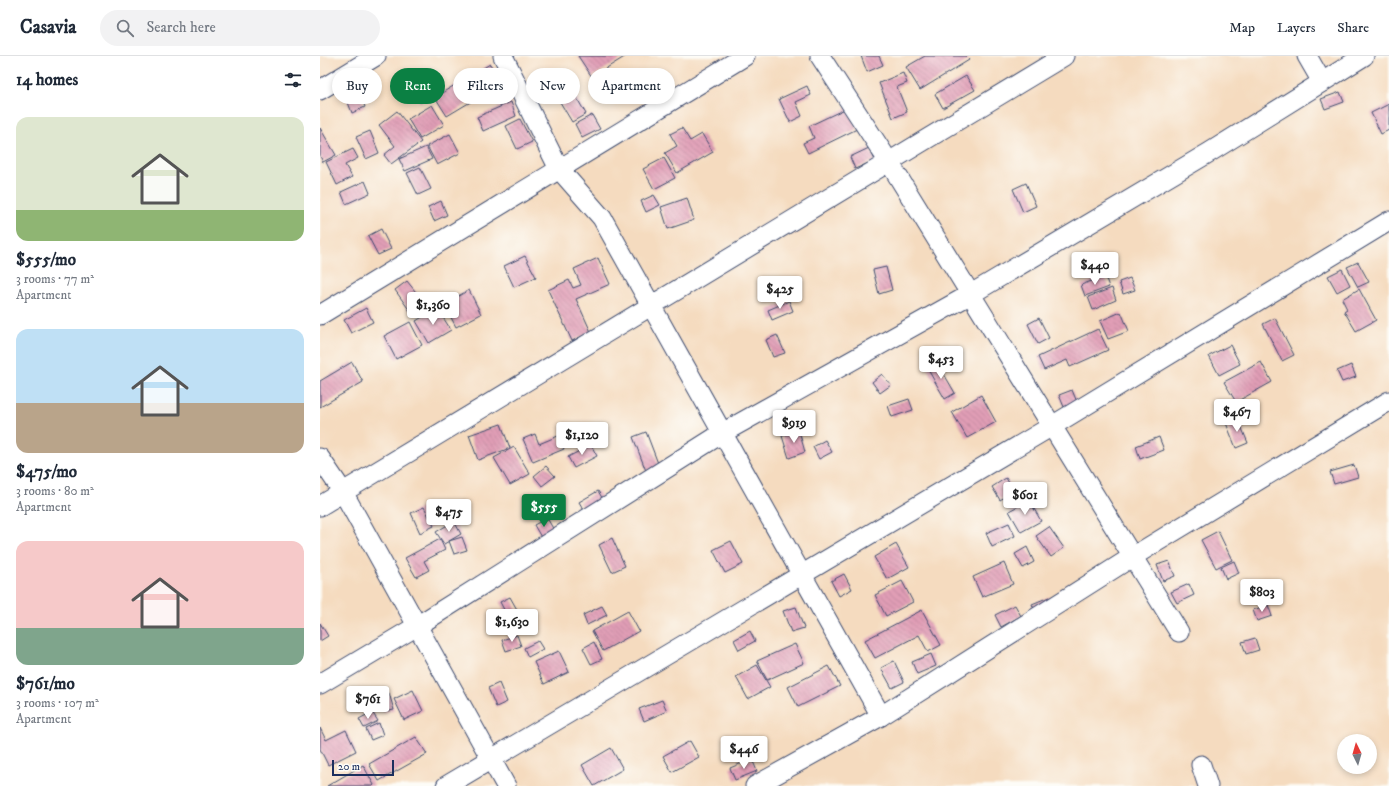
<!DOCTYPE html>
<html lang="en">
<head>
<meta charset="utf-8">
<style>
  :root { --surface:#fff; --page:#f2f2f3; --text:#1f2937; --muted:#747a83; --line:#e0e1e3; --accent:#0b8043 }
  body { margin:0; font-family:"IM FELL DW Pica",serif; background:var(--page); color:var(--text); height:100vh; display:flex; flex-direction:column; font-size:15px; white-space:nowrap }
  * { box-sizing:border-box; margin:0 }
  p { font-size:13px; color:var(--muted) }
  .icon { flex:none; width:22px; height:22px; fill:none; stroke:currentColor; stroke-width:2; stroke-linecap:round; stroke-linejoin:round }
  .map { position:relative; flex:1; overflow:hidden }
  .details { display:flex; flex-direction:column; background:var(--surface); width:320px }
  .details>* { flex:none }
  .guide { position:absolute; left:12px; top:12px; width:380px; height:36px; display:flex; gap:8px }
  .needle { width:26px; rotate:355deg }
  .tools { position:absolute; left:1017px; top:678px; display:grid; gap:8px }
  .tools a { display:grid; place-items:center; width:40px; height:40px; border-radius:50%; background:var(--surface); box-shadow:0 2px 6px #0003; font-size:20px }
  .scale { position:absolute; left:12px; bottom:10px; width:62px; box-sizing:border-box; padding-left:4px; border:2px solid #1b2f5e; border-top:0; font-size:11px; line-height:14px; white-space:nowrap; color:#1b2f5e; -webkit-text-stroke:3px #fdfcf7; paint-order:stroke }
  .price { position:absolute; translate:-50% -34px; padding:0 9px; border-radius:4px; background:#fff; color:#222; font-size:13px; line-height:26px; filter:drop-shadow(0 1px 2px #0008) }
  .price::after { content:''; position:absolute; left:50%; top:24px; width:12px; height:9px; margin-left:-6px; background:inherit; clip-path:polygon(0 0,100% 0,50% 100%) }
  .price.current { background:var(--accent); color:#fff }
  ul { padding:0; list-style:none }
  li { display:grid; align-content:center; gap:8px; height:212px; padding:0 16px }
  li span { display:grid; place-items:center; height:124px; border-radius:12px; color:#555 }
  li>.icon { margin-inline-start:auto }
  span .icon { width:72px; height:72px; fill:#fffc; stroke-width:1 }
  li b { font-size:17px }
  h2 { display:flex; justify-content:space-between; align-items:center; height:48px; padding:0 16px; font-size:17px }
  .tag { padding:0 14px; border-radius:18px; background:var(--surface); box-shadow:0 2px 6px #0003; font-size:14px; line-height:36px }
  .tag.current { background:var(--accent); color:#fff }
  header { display:flex; align-items:center; gap:24px; box-sizing:border-box; height:56px; padding:0 20px; background:var(--surface); border-bottom:1px solid var(--line) }
  header strong { font-size:19px }
  nav { display:flex; gap:22px; margin-inline-start:auto; font-size:14px }
  .search { width:280px; height:36px; background:var(--page); display:flex; align-items:center; gap:10px; box-sizing:border-box; padding:0 14px; border-radius:22px; color:var(--muted); font-size:15px }
  main { display:flex; flex:1; min-height:0 }
  .map>svg:first-child { display:block }
  .building { fill:url(#building-back-hatch) }
  .lines { fill:none; stroke-linecap:round; stroke-linejoin:round }
  .street-casing { stroke:#3c496d; stroke-width:21 }
  .street { stroke:#fff; stroke-width:19 }
</style>
</head>
<body>
<header>
<strong>Casavia</strong>
<div class="search"><svg class="icon" aria-label="search" viewBox="0 0 24 24"><circle cx="10" cy="10" r="6"/><path d="M15 15l6 6"/></svg>Search here</div>
<nav><a>Map</a><a>Layers</a><a>Share</a></nav>
</header>
<main>
<section class="details">
<h2>14 homes<svg class="icon" aria-label="filters" viewBox="0 0 24 24"><path d="M4 7h16M4 17h16"/><circle cx="9" cy="7" r="2"/><circle cx="15" cy="17" r="2"/></svg></h2>
<ul>
<li><span style="background:linear-gradient(#dfe7d0 75%,#8fb573 0)"><svg class="icon" aria-label="home" viewBox="0 0 24 24"><path d="M3 11l9-7 9 7M6 9v11h12V9"/></svg></span><div><b>$555/mo</b><p>3 rooms · 77 m²</p><p>Apartment</p></div></li>
<li><span style="background:linear-gradient(#bfe0f5 60%,#b9a48a 0)"><svg class="icon" aria-label="home" viewBox="0 0 24 24"><path d="M3 11l9-7 9 7M6 9v11h12V9"/></svg></span><div><b>$475/mo</b><p>3 rooms · 80 m²</p><p>Apartment</p></div></li>
<li><span style="background:linear-gradient(#f6c9c9 70%,#7fa58c 0)"><svg class="icon" aria-label="home" viewBox="0 0 24 24"><path d="M3 11l9-7 9 7M6 9v11h12V9"/></svg></span><div><b>$761/mo</b><p>3 rooms · 107 m²</p><p>Apartment</p></div></li>
</ul>
</section>
<div class="map">
<svg width="1069" height="730" viewBox="0 0 1069 730">
  <defs>
    <pattern id="building-back-hatch" width="6" height="6" patternUnits="userSpaceOnUse"><rect width="6" height="6" fill="#e19eb6"/><path d="M-1 5l2 2M0 0l6 6M5-1l2 2" fill="none" stroke="#b68197"/></pattern>
  </defs>
  <rect width="100%" height="100%" fill="#fdfcf7"/>
  <filter id="ink" filterUnits="userSpaceOnUse"><feTurbulence type="fractalNoise" baseFrequency=".025" numOctaves="2"/><feDisplacementMap in="SourceGraphic" scale="8" xChannelSelector="R" yChannelSelector="G"/><feConvolveMatrix kernelMatrix="1 2 1 2 8 2 1 2 1" color-interpolation-filters="sRGB"/></filter>
  <filter id="wash" filterUnits="userSpaceOnUse"><feTurbulence type="fractalNoise" baseFrequency=".012" numOctaves="4" result="noise"/><feDisplacementMap in="SourceGraphic" scale="16" xChannelSelector="R" yChannelSelector="G"/><feGaussianBlur stdDeviation="0.9" result="paint"/><feColorMatrix in="noise" values="0 0 0 0 0 0 0 0 0 0 0 0 0 0 0 0 0 1.4 0 .05"/><feComposite in="paint" operator="in"/></filter>
  <g filter="url(#wash)">
    <rect width="100%" height="100%" fill="#f5dbbf"/>
    <g id="blocks">
      <!-- building -->
      <g class="building">
        <polygon points="258,0 306,0 272,21"/>
        <polygon points="541,0 559,0 563,9 547,16"/>
        <polygon points="605,0 646,0 649,4 600,34 586,11"/>
        <polygon points="170,8 182,27 127,60 115,41"/>
        <polygon points="99,14 113,39 100,46 86,22"/>
        <polygon points="583,17 587,27 577,31 587,56 573,62 559,27"/>
        <polygon points="646,20 655,34 623,52 615,38"/>
        <polygon points="487,30 491,39 476,46 482,60 470,66 459,43"/>
        <polygon points="39,36 45,51 32,57 26,41"/>
        <polygon points="1020,36 1024,46 1005,53 1001,43"/>
        <polygon points="254,37 266,58 252,66 240,46"/>
        <polygon points="191,46 196,60 163,75 157,61"/>
        <polygon points="1069,48 1069,74 1061,78 1051,57"/>
        <polygon points="112,49 124,69 100,83 88,63"/>
        <polygon points="527,52 537,73 488,97 483,87 494,82 489,70"/>
        <polygon points="77,55 101,86 71,108 64,99 75,90 59,69"/>
        <polygon points="272,59 280,73 262,82 255,68"/>
        <polygon points="200,63 212,86 197,93 186,70"/>
        <polygon points="0,72 16,99 3,106 0,100"/>
        <polygon points="362,72 370,85 382,78 393,96 357,117 345,97 357,90 350,78"/>
        <polygon points="50,75 59,97 46,103 36,81"/>
        <polygon points="130,78 140,97 117,109 107,90"/>
        <polygon points="106,91 112,103 85,115 79,103"/>
        <polygon points="549,92 555,104 535,113 530,101"/>
        <polygon points="33,93 38,102 25,109 32,121 17,129 6,106"/>
        <polygon points="344,102 355,122 334,133 323,113"/>
        <polygon points="100,111 111,133 98,139 87,117"/>
        <polygon points="45,125 50,137 26,148 21,136"/>
        <polygon points="706,127 716,150 703,156 693,133"/>
        <polygon points="334,139 340,149 326,156 321,145"/>
        <polygon points="367,142 374,164 348,173 341,151"/>
        <polygon points="121,145 127,159 114,165 108,151"/>
        <polygon points="61,173 71,193 58,199 48,180"/>
        <polygon points="205,200 216,221 194,231 184,210"/>
        <polygon points="278,202 290,228 256,243 271,276 252,285 228,234 249,224 253,232 261,229 254,213"/>
        <polygon points="1038,206 1049,226 1038,231 1027,211"/>
        <polygon points="566,211 572,234 559,238 553,214"/>
        <polygon points="1022,213 1030,229 1017,236 1008,220"/>
        <polygon points="785,220 789,231 765,240 761,229"/>
        <polygon points="810,222 815,234 803,238 799,226"/>
        <polygon points="87,225 103,245 90,255 75,234"/>
        <polygon points="792,232 796,244 773,254 768,241"/>
        <polygon points="1039,233 1056,264 1036,275 1024,255 1027,253 1022,243"/>
        <polygon points="149,234 161,258 136,271 124,248"/>
        <polygon points="469,245 473,255 452,264 448,254"/>
        <polygon points="46,252 53,266 31,277 24,264"/>
        <polygon points="117,252 131,274 109,287 96,265"/>
        <polygon points="801,256 809,275 788,283 780,265"/>
        <polygon points="719,262 729,282 718,288 708,268"/>
        <polygon points="955,262 974,299 962,305 943,268"/>
        <polygon points="90,266 102,289 76,303 64,280"/>
        <polygon points="778,273 788,294 750,311 747,304 724,314 718,301"/>
        <polygon points="457,279 465,297 453,301 446,284"/>
        <polygon points="910,289 920,308 899,319 889,300"/>
        <polygon points="32,306 43,326 0,351 0,325"/>
        <polygon points="617,306 635,337 625,343 607,312"/>
        <polygon points="941,306 952,326 916,346 904,326"/>
        <polygon points="1031,309 1036,321 1022,326 1017,315"/>
        <polygon points="562,318 571,329 560,337 552,326"/>
        <polygon points="752,334 757,346 744,351 739,339"/>
        <polygon points="661,339 676,366 647,382 632,356"/>
        <polygon points="589,343 593,354 572,361 568,350"/>
        <polygon points="918,363 928,387 916,392 906,367"/>
        <polygon points="181,368 190,392 158,404 149,379"/>
        <polygon points="479,375 485,396 469,402 462,380"/>
        <polygon points="326,376 339,410 326,415 313,381"/>
        <polygon points="215,378 219,388 238,380 244,393 213,406 203,383"/>
        <polygon points="839,381 844,394 820,403 816,390"/>
        <polygon points="505,384 512,396 499,403 493,391"/>
        <polygon points="271,389 277,400 254,412 248,401"/>
        <polygon points="194,391 210,418 190,429 174,402"/>
        <polygon points="1034,409 1038,421 1014,428 1010,416"/>
        <polygon points="226,410 235,420 222,430 214,420"/>
        <polygon points="686,422 694,435 680,444 672,431"/>
        <polygon points="278,435 284,445 265,456 259,446"/>
        <polygon points="709,444 721,465 701,476 689,455"/>
        <polygon points="141,446 146,460 134,464 129,450"/>
        <polygon points="104,451 114,470 100,477 91,457"/>
        <polygon points="227,462 235,476 222,483 214,469"/>
        <polygon points="134,465 141,478 124,488 116,476"/>
        <polygon points="689,467 695,480 672,491 666,477"/>
        <polygon points="729,471 744,492 731,501 716,480"/>
        <polygon points="898,475 912,504 896,512 881,484"/>
        <polygon points="142,481 147,494 134,498 129,485"/>
        <polygon points="292,482 305,510 292,516 279,489"/>
        <polygon points="120,483 125,494 104,505 109,514 96,521 85,502"/>
        <polygon points="411,485 423,508 405,517 393,494"/>
        <polygon points="576,488 589,511 567,523 554,501"/>
        <polygon points="707,491 714,506 703,512 695,498"/>
        <polygon points="849,505 855,520 843,525 837,509"/>
        <polygon points="914,505 919,517 906,523 901,511"/>
        <polygon points="684,507 693,528 662,541 653,521"/>
        <polygon points="524,518 532,533 519,540 511,525"/>
        <polygon points="582,525 593,546 566,560 555,539"/>
        <polygon points="869,528 874,539 857,547 851,536"/>
        <polygon points="190,541 204,566 193,571 180,546"/>
        <polygon points="729,541 733,551 716,558 712,548"/>
        <polygon points="695,549 701,560 681,571 675,559"/>
        <polygon points="948,549 952,560 937,565 933,554"/>
        <polygon points="282,550 287,559 267,569 263,559"/>
        <polygon points="476,551 484,572 471,576 463,555"/>
        <polygon points="602,554 621,589 608,596 599,579 555,602 545,584"/>
        <polygon points="308,555 319,575 283,595 272,575"/>
        <polygon points="0,567 8,580 0,585"/>
        <polygon points="430,575 435,585 419,594 414,584"/>
        <polygon points="197,579 201,590 186,595 182,584"/>
        <polygon points="935,582 939,594 926,598 922,586"/>
        <polygon points="218,585 223,593 208,601 204,592"/>
        <polygon points="274,586 282,603 271,608 263,592"/>
        <polygon points="475,588 484,607 447,624 437,605"/>
        <polygon points="239,595 249,616 224,628 214,606"/>
        <polygon points="611,598 616,610 597,618 592,606"/>
        <polygon points="574,605 584,626 572,632 561,612"/>
        <polygon points="437,609 450,631 428,643 416,621"/>
        <polygon points="509,610 520,630 478,651 468,631"/>
        <polygon points="179,627 187,646 176,651 168,632"/>
        <polygon points="93,634 103,655 84,664 74,643"/>
        <polygon points="69,637 74,654 64,656 60,639"/>
        <polygon points="342,644 347,655 324,665 319,653"/>
        <polygon points="52,656 58,665 44,672 39,663"/>
        <polygon points="59,667 63,679 51,684 46,673"/>
        <polygon points="0,672 6,684 26,674 36,695 8,709 0,693"/>
        <polygon points="96,681 107,698 59,725 49,708"/>
        <polygon points="370,685 379,701 352,716 343,700"/>
        <polygon points="291,692 303,713 274,730 262,709"/>
        <polygon points="432,703 437,715 415,724 410,712"/>
        <polygon points="43,709 54,729 53,730 7,730"/>
      </g>
    </g>
  </g>
  <g filter="url(#ink)">
    <use href="#blocks" fill-opacity="0" stroke="#3c496d" stroke-width="1"/>
    <g class="lines">
      <defs>
        <g id="street">
          <polyline points="183,0 239,113 282,162 561,660"/>
          <polyline points="500,0 569,106 859,576"/>
          <polyline points="987,0 1002,26"/>
          <polyline points="0,34 56,0"/>
          <polyline points="0,259 425,0"/>
          <polyline points="0,402 23,436 186,730"/>
          <polyline points="0,450 744,0"/>
          <polyline points="0,628 97,570 404,376 651,238 890,96 1044,0"/>
          <polyline points="881,709 888,730"/>
          <polyline points="126,730 732,370 1069,165"/>
          <polyline points="435,730 561,660 812,501 1069,345"/>
        </g>
      </defs>
      <!-- street casing -->
      <use href="#street" class="street-casing"/>
      <!-- street -->
      <use href="#street" class="street"/>
    </g>
  </g>
</svg>
<div class="tools">
<a><svg class="needle" viewBox="-14 -14 28 28"><path d="M0-13l5 13h-10z" fill="#e53935"/><path d="M0 13l5-13h-10z" fill="#747a83"/></svg></a>
</div>
<div class="scale">20 m</div>
<b class="price" style="left:775px;top:230px">$440</b>
<b class="price" style="left:460px;top:254px">$425</b>
<b class="price" style="left:113px;top:270px">$1,360</b>
<b class="price" style="left:621px;top:324px">$453</b>
<b class="price" style="left:917px;top:377px">$467</b>
<b class="price" style="left:474px;top:388px">$919</b>
<b class="price" style="left:262px;top:400px">$1,120</b>
<b class="price" style="left:705px;top:460px">$601</b>
<b class="price current" style="left:224px;top:472px">$555</b>
<b class="price" style="left:129px;top:477px">$475</b>
<b class="price" style="left:942px;top:557px">$803</b>
<b class="price" style="left:192px;top:587px">$1,630</b>
<b class="price" style="left:48px;top:664px">$761</b>
<b class="price" style="left:424px;top:714px">$446</b>
<div class="guide">
<a class="tag">Buy</a>
<a class="tag current">Rent</a>
<a class="tag">Filters</a>
<a class="tag">New</a>
<a class="tag">Apartment</a>
</div>
</div>
</main>
</body>
</html>
